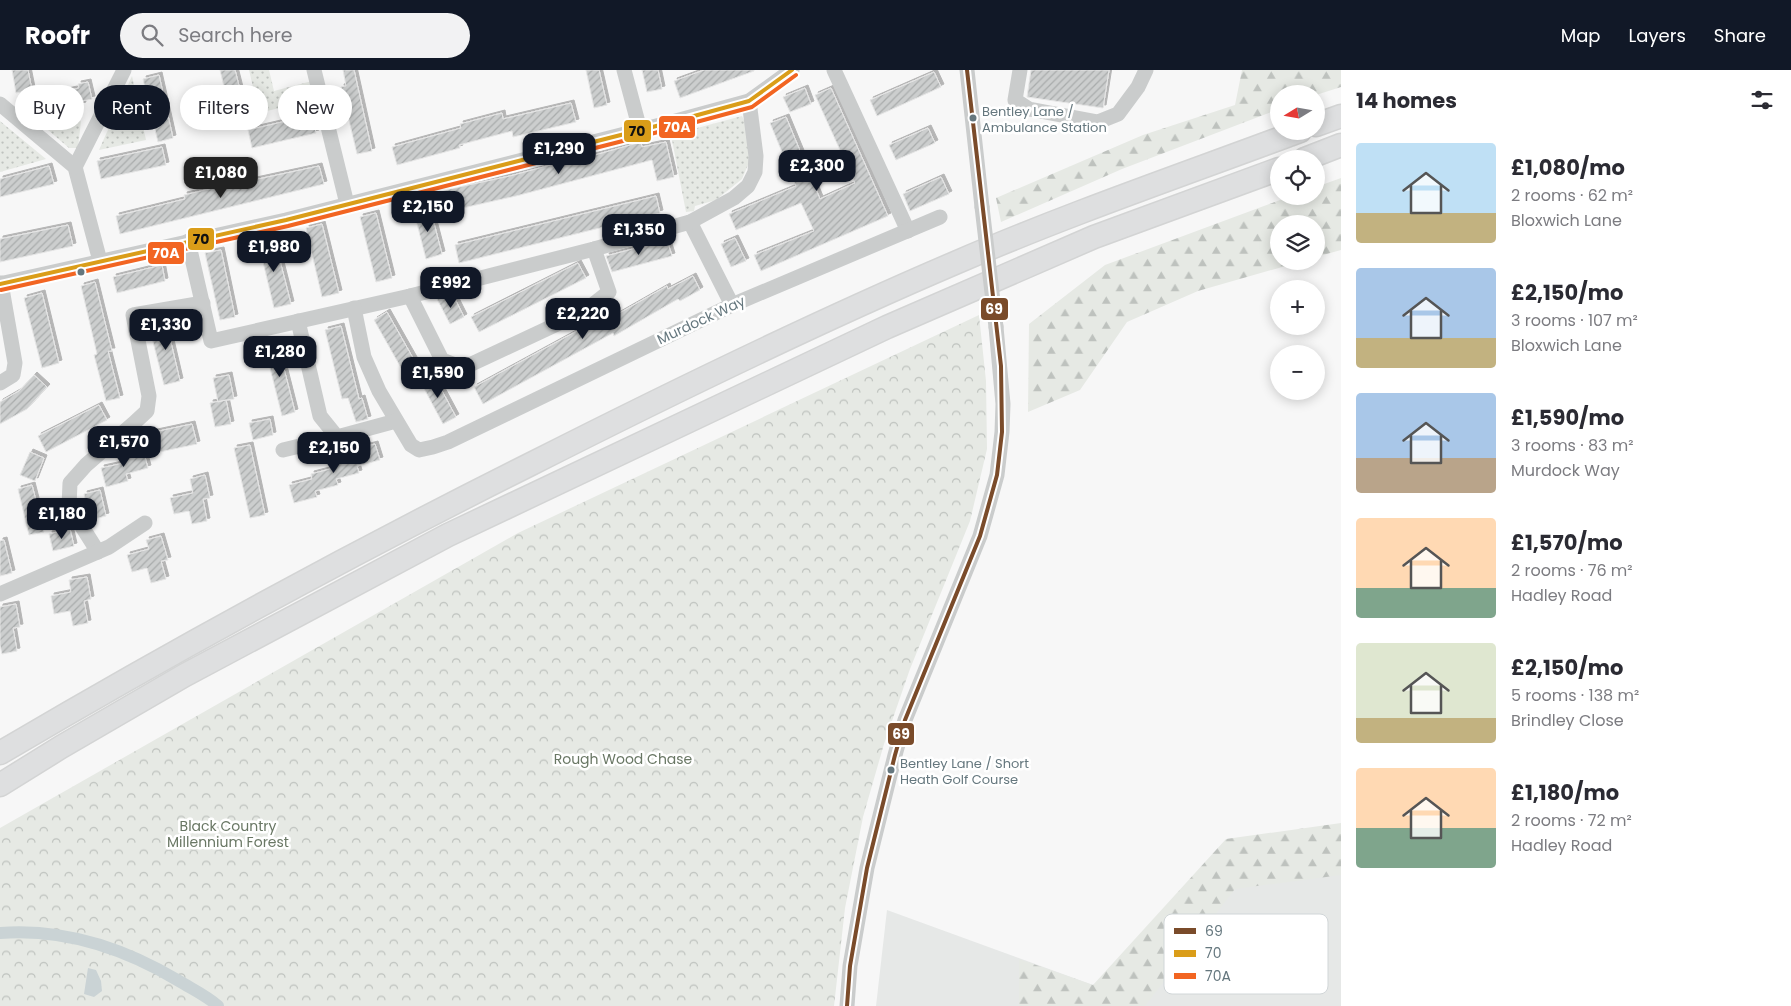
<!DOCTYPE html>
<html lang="en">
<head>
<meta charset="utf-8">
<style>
  :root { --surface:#fff; --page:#f2f2f3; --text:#2b2b33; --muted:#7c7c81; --accent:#111827 }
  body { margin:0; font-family:Poppins,sans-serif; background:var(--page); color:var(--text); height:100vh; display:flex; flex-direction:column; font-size:19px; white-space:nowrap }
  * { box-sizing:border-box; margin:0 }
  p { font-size:16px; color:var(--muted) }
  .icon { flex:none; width:28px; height:28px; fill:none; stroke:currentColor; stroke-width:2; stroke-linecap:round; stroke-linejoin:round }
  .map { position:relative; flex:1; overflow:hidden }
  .details { display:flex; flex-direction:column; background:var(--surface); width:450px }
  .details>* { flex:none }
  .top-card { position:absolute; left:15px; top:15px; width:475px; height:45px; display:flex; gap:10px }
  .needle { width:32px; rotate:259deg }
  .tools { position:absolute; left:1270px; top:15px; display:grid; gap:10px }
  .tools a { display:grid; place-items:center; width:55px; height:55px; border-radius:50%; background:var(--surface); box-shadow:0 2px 12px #0003; font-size:25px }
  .price { position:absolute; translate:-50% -42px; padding:0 11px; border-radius:10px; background:var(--accent); color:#fff; font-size:16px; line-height:32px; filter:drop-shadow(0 1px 2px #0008) }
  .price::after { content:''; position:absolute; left:50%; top:30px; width:15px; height:11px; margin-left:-8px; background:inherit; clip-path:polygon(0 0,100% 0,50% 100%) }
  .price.active { background:#222; color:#fff }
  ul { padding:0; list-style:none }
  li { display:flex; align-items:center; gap:15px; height:125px; padding:0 15px }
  li span { display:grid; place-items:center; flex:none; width:140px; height:100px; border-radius:5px; color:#555 }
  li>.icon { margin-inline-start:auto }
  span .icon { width:60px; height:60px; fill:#fffc; stroke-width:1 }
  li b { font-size:21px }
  h2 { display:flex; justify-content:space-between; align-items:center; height:60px; padding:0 15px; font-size:21px }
  .tag { padding:0 18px; border-radius:22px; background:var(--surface); box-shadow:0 2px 12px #0003; font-size:18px; line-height:45px }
  .tag.active { background:var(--accent); color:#fff }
  header { display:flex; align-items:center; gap:30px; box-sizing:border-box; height:70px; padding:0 25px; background:var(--accent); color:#fff }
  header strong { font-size:24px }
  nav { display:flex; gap:28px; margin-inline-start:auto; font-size:18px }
  .search { width:350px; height:45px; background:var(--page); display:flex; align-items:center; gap:12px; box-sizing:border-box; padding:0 18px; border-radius:28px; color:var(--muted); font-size:19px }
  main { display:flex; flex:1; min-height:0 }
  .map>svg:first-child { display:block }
  .built { fill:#e6e8e7 }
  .grass { fill:url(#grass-dots) }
  .forest { fill:url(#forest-firs) }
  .park { fill:url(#park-crowns) }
  .water { fill:#cad3d5 }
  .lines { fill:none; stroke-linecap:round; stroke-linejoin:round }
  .canal { stroke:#cad3d5; stroke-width:12 }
  .building { fill:url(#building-hatch); stroke:#e6e6e6; filter:url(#shadow) }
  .highway-casing { stroke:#d3d4d4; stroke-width:25 }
  .minor { stroke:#cacccc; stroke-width:15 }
  .highway { stroke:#dedfe0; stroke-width:22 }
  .minor-bridge { stroke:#cacccc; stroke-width:15 }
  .bus-1-casing { stroke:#fff; stroke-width:8 }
  .bus-2-casing { stroke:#fff; stroke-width:8 }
  .bus-3-casing { stroke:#fff; stroke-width:8 }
  .bus-1 { stroke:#7a4b2a; stroke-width:4 }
  .bus-2 { stroke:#da9d19; stroke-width:4 }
  .bus-3 { stroke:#f26522; stroke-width:4 }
  .bus-dot { fill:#65777e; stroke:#fff; stroke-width:2 }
  .labels { text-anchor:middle; stroke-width:5; stroke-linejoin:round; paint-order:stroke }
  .bus-label { font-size:13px; fill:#65777e; stroke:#fff; text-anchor:start }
  .street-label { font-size:14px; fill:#65777e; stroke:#fff }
  .park-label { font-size:14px; fill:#697764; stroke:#fff }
  .key { fill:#fff; stroke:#d1d6d8; stroke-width:1 }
  .key-label { font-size:14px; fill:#65777e }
  .line-badge { stroke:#fff; stroke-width:2 }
  .badge-label { font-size:14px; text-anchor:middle; font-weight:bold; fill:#fff }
  .pale-badge-label { font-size:14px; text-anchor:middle; font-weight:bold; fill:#111 }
</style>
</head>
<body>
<header>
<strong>Roofr</strong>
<div class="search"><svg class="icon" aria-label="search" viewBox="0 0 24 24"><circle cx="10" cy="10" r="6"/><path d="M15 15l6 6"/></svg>Search here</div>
<nav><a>Map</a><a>Layers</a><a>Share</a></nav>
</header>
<main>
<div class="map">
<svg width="1341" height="936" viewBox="0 0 1341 936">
  <defs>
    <pattern id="grass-dots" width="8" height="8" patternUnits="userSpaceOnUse" patternTransform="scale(1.25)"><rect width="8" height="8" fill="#e6e9e4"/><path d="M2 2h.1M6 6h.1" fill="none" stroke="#bec2be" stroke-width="1.8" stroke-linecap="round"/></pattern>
    <pattern id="forest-firs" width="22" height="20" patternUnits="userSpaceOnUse" patternTransform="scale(1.25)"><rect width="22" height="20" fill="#e6e9e4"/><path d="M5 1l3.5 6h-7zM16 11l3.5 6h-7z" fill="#bec2be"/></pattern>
    <pattern id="park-crowns" width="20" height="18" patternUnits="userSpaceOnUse" patternTransform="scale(1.25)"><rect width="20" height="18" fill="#e6e9e4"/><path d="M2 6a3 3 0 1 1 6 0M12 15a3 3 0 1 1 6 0" fill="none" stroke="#bec2be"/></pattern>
    <pattern id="building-hatch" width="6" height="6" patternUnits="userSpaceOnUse" patternTransform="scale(1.25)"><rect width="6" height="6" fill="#cccece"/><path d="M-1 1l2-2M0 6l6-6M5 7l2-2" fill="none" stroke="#a9acac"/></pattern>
    <filter id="shadow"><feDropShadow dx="3" dy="-3" stdDeviation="0" flood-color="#0004"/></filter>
  </defs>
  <rect width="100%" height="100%" fill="#f7f7f7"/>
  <!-- built -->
  <polygon class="built" points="1341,790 1341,936 876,936 887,840 1093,915 1228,805"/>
  <!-- grass -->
  <g class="grass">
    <polygon points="249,0 269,0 274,21 312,11 316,29 259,43"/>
    <polygon points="132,6 146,70 99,80"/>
    <polygon points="742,46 749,61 750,90 742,109 716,130 695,136 694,141 686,142 671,65"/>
    <polygon points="0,51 46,89 0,102"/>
    <polygon points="81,51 78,78 69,78 48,60"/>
  </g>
  <!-- forest -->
  <g class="forest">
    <polygon points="1242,0 1341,0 1341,17 1316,25 1316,24 1279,24 1279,39 1122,99 1001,152 996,128 1143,65 1235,35"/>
    <polygon points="1341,108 1341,180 1316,187 1316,154 1279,154 1279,191 1303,191 1198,221 1127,252 1080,320 1028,342 1029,254 1105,195 1291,126 1316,126 1316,117"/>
    <polygon points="1341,753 1341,805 1235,819 1145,936 1019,936 1019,889 1093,915 1226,769"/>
  </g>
  <!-- park -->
  <polygon class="park" points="979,245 986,311 987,379 970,451 910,599 884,674 863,747 845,838 834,936 0,936 0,758 518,463"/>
  <!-- water -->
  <polygon class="water" points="88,898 96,900 101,911 102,921 94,927 84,924"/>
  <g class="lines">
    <!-- canal -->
    <path class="canal" d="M0,863C65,858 124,878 179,911C192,919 207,926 218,936"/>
  </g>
  <!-- building -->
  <g class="building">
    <polygon points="12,0 28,0 32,20 16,23"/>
    <polygon points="220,0 235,0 249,55 234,59"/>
    <polygon points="343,0 354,0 372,81 357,84 341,17 346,16"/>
    <polygon points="586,0 599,0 607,35 594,38"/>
    <polygon points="642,0 658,0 662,19 647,22"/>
    <polygon points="704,0 754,0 754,1 680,28 674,11"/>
    <polygon points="1031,0 1109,0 1103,38 1027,27"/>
    <polygon points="934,2 941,17 877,46 870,30"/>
    <polygon points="159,5 173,68 158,72 143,9"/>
    <polygon points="88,12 92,29 82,31 83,35 41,45 37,27 79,18 78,14"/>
    <polygon points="805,18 811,34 790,42 783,27"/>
    <polygon points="831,18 888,146 761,201 754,185 814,161 801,133 736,160 729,144 796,116 770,53 786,47 820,129 855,113 815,25"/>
    <polygon points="571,33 576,52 513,67 512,61 459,75 460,78 397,95 392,77 461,58 460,54 502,43 503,49"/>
    <polygon points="312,45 316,63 252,78 248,60"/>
    <polygon points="928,58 935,73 896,90 889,75"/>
    <polygon points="641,72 642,77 666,72 674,107 657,111 652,90 516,126 445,142 441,121 510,106 573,89 574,91"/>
    <polygon points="162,77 166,95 101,109 97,91"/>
    <polygon points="49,96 54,114 0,127 0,109"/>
    <polygon points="319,96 324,114 120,164 116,146 185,129 184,125 248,110 249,111"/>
    <polygon points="941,107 949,124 910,141 903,124"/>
    <polygon points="656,126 660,143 459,193 455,175"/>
    <polygon points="430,138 442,184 426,189 414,142"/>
    <polygon points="376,143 392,208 376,212 360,147"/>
    <polygon points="322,154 339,223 322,227 306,158"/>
    <polygon points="68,155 73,176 0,192 0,169"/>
    <polygon points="274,167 291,234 274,238 258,171"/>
    <polygon points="735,168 746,191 731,197 721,174"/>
    <polygon points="667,170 672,186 612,202 606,186"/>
    <polygon points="221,180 235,247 220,250 205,183"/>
    <polygon points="578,193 586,208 479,262 471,247"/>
    <polygon points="162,195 165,211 117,223 113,207"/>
    <polygon points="693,206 700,220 680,231 678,229 614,266 613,263 483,334 474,317 599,249 602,253 667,216 668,219"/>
    <polygon points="95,212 112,281 108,281 120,328 106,331 94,285 97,284 81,216"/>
    <polygon points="42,223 59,293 42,298 24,228"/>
    <polygon points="453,225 464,247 450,254 437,229"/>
    <polygon points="387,242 422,304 409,312 374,250"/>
    <polygon points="171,248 175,262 169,264 180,311 164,315 152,268 158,266 154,251"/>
    <polygon points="341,256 359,329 362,328 368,349 356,352 348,328 342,329 325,260"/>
    <polygon points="277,271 295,342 282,346 264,274"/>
    <polygon points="433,304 456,347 443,354 420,311"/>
    <polygon points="34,305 47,317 27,339 0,354 0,332 19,321"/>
    <polygon points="229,305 234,329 226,330 231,354 215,357 210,333 226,330 218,332 213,308"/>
    <polygon points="99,335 107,350 46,382 38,366"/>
    <polygon points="270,349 273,365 253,370 249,353"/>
    <polygon points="192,354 197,374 150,384 145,364"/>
    <polygon points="375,374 380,390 357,396 359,403 336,409 338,415 315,421 317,427 294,433 289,415 312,409 311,404 334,398 332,393 354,387 352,380"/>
    <polygon points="250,375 265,445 250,448 234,378"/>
    <polygon points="143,380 148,398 126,404 128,411 106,417 101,398 124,393 122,385"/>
    <polygon points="30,382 44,388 35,411 20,405"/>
    <polygon points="205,405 210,428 203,429 207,451 192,454 189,441 174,444 170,428 193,423 190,409"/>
    <polygon points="32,415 44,462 29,465 18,419"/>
    <polygon points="100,420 106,446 90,450 84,424"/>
    <polygon points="70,459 74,476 53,481 49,464"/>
    <polygon points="161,466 168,490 161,491 166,509 151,513 147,498 132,502 127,485 149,479 146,470"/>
    <polygon points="4,470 12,503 0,506 0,471"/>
    <polygon points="87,507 91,529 84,531 88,553 73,556 70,541 54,544 51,526 71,522 69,510"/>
    <polygon points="16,534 20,557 13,558 17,581 2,584 0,575 0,537"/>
  </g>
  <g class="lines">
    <defs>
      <g id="highway">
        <polyline points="1316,55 1341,46"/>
        <polyline points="1305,89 1341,75"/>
        <path d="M0,683C173,581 349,485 529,395C669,324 810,255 955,193C1068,144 1185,104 1300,61"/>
        <polyline points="0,715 61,677 185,605 448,465 887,257 1094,167 1279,99"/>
      </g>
    </defs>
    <!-- highway casing -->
    <use href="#highway" class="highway-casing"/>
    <!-- minor -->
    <g class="minor">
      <polyline points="314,0 347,134"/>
      <polyline points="624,0 640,60"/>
      <polyline points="834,0 908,161"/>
      <polyline points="967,0 982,137"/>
      <polyline points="1020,0 1015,30 1029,39 1098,52 1118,44 1138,17 1146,0"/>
      <polyline points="0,34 75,97 100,191"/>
      <polyline points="75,97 124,0"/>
      <polyline points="690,152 732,235"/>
      <polyline points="188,171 211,271 410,226 594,179 690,152 734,128 748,116 755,102 756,86 749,31"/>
      <polyline points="0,214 286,150 672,52 749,31 792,0"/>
      <polyline points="410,226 442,290 463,298 585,241 609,222 594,179"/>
      <polyline points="354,238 364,287 379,321 411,375 419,380 433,377 448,372 732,235 940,147"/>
      <polyline points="298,251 320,346 337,367 396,351"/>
      <polyline points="0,313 13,305 15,293 1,213"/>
      <polyline points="283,380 337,367"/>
      <polyline points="98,482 69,436 70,413 86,395 133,354 147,341 149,326 133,245 203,233"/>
      <polyline points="0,524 109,477 145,453"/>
      <polyline points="847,936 850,896 867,798 895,685 905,650 980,466 997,405 1002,362 1003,334 996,257"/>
    </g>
    <!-- highway -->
    <use href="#highway" class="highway"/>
    <!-- minor-bridge -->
    <polyline class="minor-bridge" points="982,137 996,257"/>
    <defs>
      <polyline id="bus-1" points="847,936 850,896 867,798 895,685 905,650 980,466 997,405 1002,362 1001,296 967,0"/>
      <polyline id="bus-2" points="0,214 286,150 672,52 749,31 792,0"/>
      <polyline id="bus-3" points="1,220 288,156 674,58 752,37 796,5"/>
    </defs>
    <!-- bus-1 casing -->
    <use href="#bus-1" class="bus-1-casing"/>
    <!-- bus-2 casing -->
    <use href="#bus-2" class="bus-2-casing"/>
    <!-- bus-3 casing -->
    <use href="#bus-3" class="bus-3-casing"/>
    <!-- bus-1 -->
    <use href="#bus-1" class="bus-1"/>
    <!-- bus-2 -->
    <use href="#bus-2" class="bus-2"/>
    <!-- bus-3 -->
    <use href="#bus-3" class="bus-3"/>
  </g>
  <!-- markers -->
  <g class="bus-dot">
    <circle cx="973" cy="48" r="4.5"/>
    <circle cx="81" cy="202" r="4.5"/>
    <circle cx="891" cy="700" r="4.5"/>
  </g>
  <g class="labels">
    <!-- bus labels -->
    <g class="bus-label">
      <text x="982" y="46">Bentley Lane /<tspan x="982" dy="16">Ambulance Station</tspan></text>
      <text x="900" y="698">Bentley Lane / Short<tspan x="900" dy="16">Heath Golf Course</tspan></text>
    </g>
    <!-- street labels -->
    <g class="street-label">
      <text transform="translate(701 250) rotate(-25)" y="5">Murdock Way</text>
    </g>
    <!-- park labels -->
    <g class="park-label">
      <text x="623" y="694">Rough Wood Chase</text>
      <text x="228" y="761">Black Country<tspan x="228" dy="16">Millennium Forest</tspan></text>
    </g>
  </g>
  <!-- legend -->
  <rect x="1164" y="844" width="164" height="80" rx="8" class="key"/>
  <rect x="1174" y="858" width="22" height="6" fill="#7a4b2a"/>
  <rect x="1174" y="880" width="22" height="7" fill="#da9d19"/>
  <rect x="1174" y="903" width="22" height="6" fill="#f26522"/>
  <g class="key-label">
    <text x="1205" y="866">69</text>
    <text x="1205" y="888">70</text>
    <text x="1205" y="911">70A</text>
  </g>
  <g class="line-badge">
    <rect x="658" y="45" width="38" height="24" rx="5" fill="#f26522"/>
    <rect x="623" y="49" width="29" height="24" rx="5" fill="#da9d19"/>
    <rect x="187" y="157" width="28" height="24" rx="5" fill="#da9d19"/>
    <rect x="147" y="171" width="38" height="24" rx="5" fill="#f26522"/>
    <rect x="980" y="227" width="29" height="24" rx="5" fill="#7a4b2a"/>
    <rect x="887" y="652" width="28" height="24" rx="5" fill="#7a4b2a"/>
  </g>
  <g class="badge-label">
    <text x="677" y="62">70A</text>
    <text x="166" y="188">70A</text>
    <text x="994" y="244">69</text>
    <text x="901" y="669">69</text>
  </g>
  <g class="pale-badge-label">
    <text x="637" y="66">70</text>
    <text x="201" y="174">70</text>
  </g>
</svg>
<div class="tools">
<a><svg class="needle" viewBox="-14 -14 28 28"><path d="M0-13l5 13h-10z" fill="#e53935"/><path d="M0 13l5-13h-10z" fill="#7c7c81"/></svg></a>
<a><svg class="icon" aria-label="locate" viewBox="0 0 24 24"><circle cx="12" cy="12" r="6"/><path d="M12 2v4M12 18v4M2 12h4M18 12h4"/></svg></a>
<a><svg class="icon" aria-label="layers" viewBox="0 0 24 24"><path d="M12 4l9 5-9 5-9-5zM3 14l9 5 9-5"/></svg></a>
<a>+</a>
<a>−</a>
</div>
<b class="price" style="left:559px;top:105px">£1,290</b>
<b class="price" style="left:817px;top:122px">£2,300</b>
<b class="price active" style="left:221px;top:129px">£1,080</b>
<b class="price" style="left:428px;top:163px">£2,150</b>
<b class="price" style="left:639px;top:186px">£1,350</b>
<b class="price" style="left:274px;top:203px">£1,980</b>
<b class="price" style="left:451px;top:239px">£992</b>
<b class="price" style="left:583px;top:270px">£2,220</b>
<b class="price" style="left:166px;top:281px">£1,330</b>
<b class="price" style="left:280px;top:308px">£1,280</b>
<b class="price" style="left:438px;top:329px">£1,590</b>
<b class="price" style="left:124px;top:398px">£1,570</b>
<b class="price" style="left:334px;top:404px">£2,150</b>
<b class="price" style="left:62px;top:470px">£1,180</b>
<div class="top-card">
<a class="tag">Buy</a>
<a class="tag active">Rent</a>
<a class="tag">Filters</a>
<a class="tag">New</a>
</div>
</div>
<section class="details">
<h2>14 homes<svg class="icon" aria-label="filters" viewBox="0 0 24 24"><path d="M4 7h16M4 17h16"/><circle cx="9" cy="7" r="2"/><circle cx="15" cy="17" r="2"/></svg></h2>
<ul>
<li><span style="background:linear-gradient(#bfe0f5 70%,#c2b280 0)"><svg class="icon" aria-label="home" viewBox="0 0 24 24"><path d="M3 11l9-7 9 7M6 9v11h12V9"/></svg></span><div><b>£1,080/mo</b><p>2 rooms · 62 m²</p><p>Bloxwich Lane</p></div></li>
<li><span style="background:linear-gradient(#a9c7e8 70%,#c2b280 0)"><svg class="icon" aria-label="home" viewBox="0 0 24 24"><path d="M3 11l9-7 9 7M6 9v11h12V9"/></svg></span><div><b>£2,150/mo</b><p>3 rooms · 107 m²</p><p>Bloxwich Lane</p></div></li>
<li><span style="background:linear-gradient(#a9c7e8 65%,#b9a48a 0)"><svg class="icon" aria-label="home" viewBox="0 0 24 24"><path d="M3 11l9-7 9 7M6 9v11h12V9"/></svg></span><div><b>£1,590/mo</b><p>3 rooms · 83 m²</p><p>Murdock Way</p></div></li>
<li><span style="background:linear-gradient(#ffd9b3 70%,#7fa58c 0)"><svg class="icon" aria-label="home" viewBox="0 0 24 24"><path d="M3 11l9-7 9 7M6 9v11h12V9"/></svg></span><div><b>£1,570/mo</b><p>2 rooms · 76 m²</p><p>Hadley Road</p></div></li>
<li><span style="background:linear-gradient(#dfe7d0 75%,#c2b280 0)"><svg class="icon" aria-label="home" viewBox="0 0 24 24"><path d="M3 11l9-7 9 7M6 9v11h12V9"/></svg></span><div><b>£2,150/mo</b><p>5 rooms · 138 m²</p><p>Brindley Close</p></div></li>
<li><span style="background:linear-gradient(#ffd9b3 60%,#7fa58c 0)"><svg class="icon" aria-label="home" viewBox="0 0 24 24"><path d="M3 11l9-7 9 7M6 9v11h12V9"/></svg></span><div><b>£1,180/mo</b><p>2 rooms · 72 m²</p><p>Hadley Road</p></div></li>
</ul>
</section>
</main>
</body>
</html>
